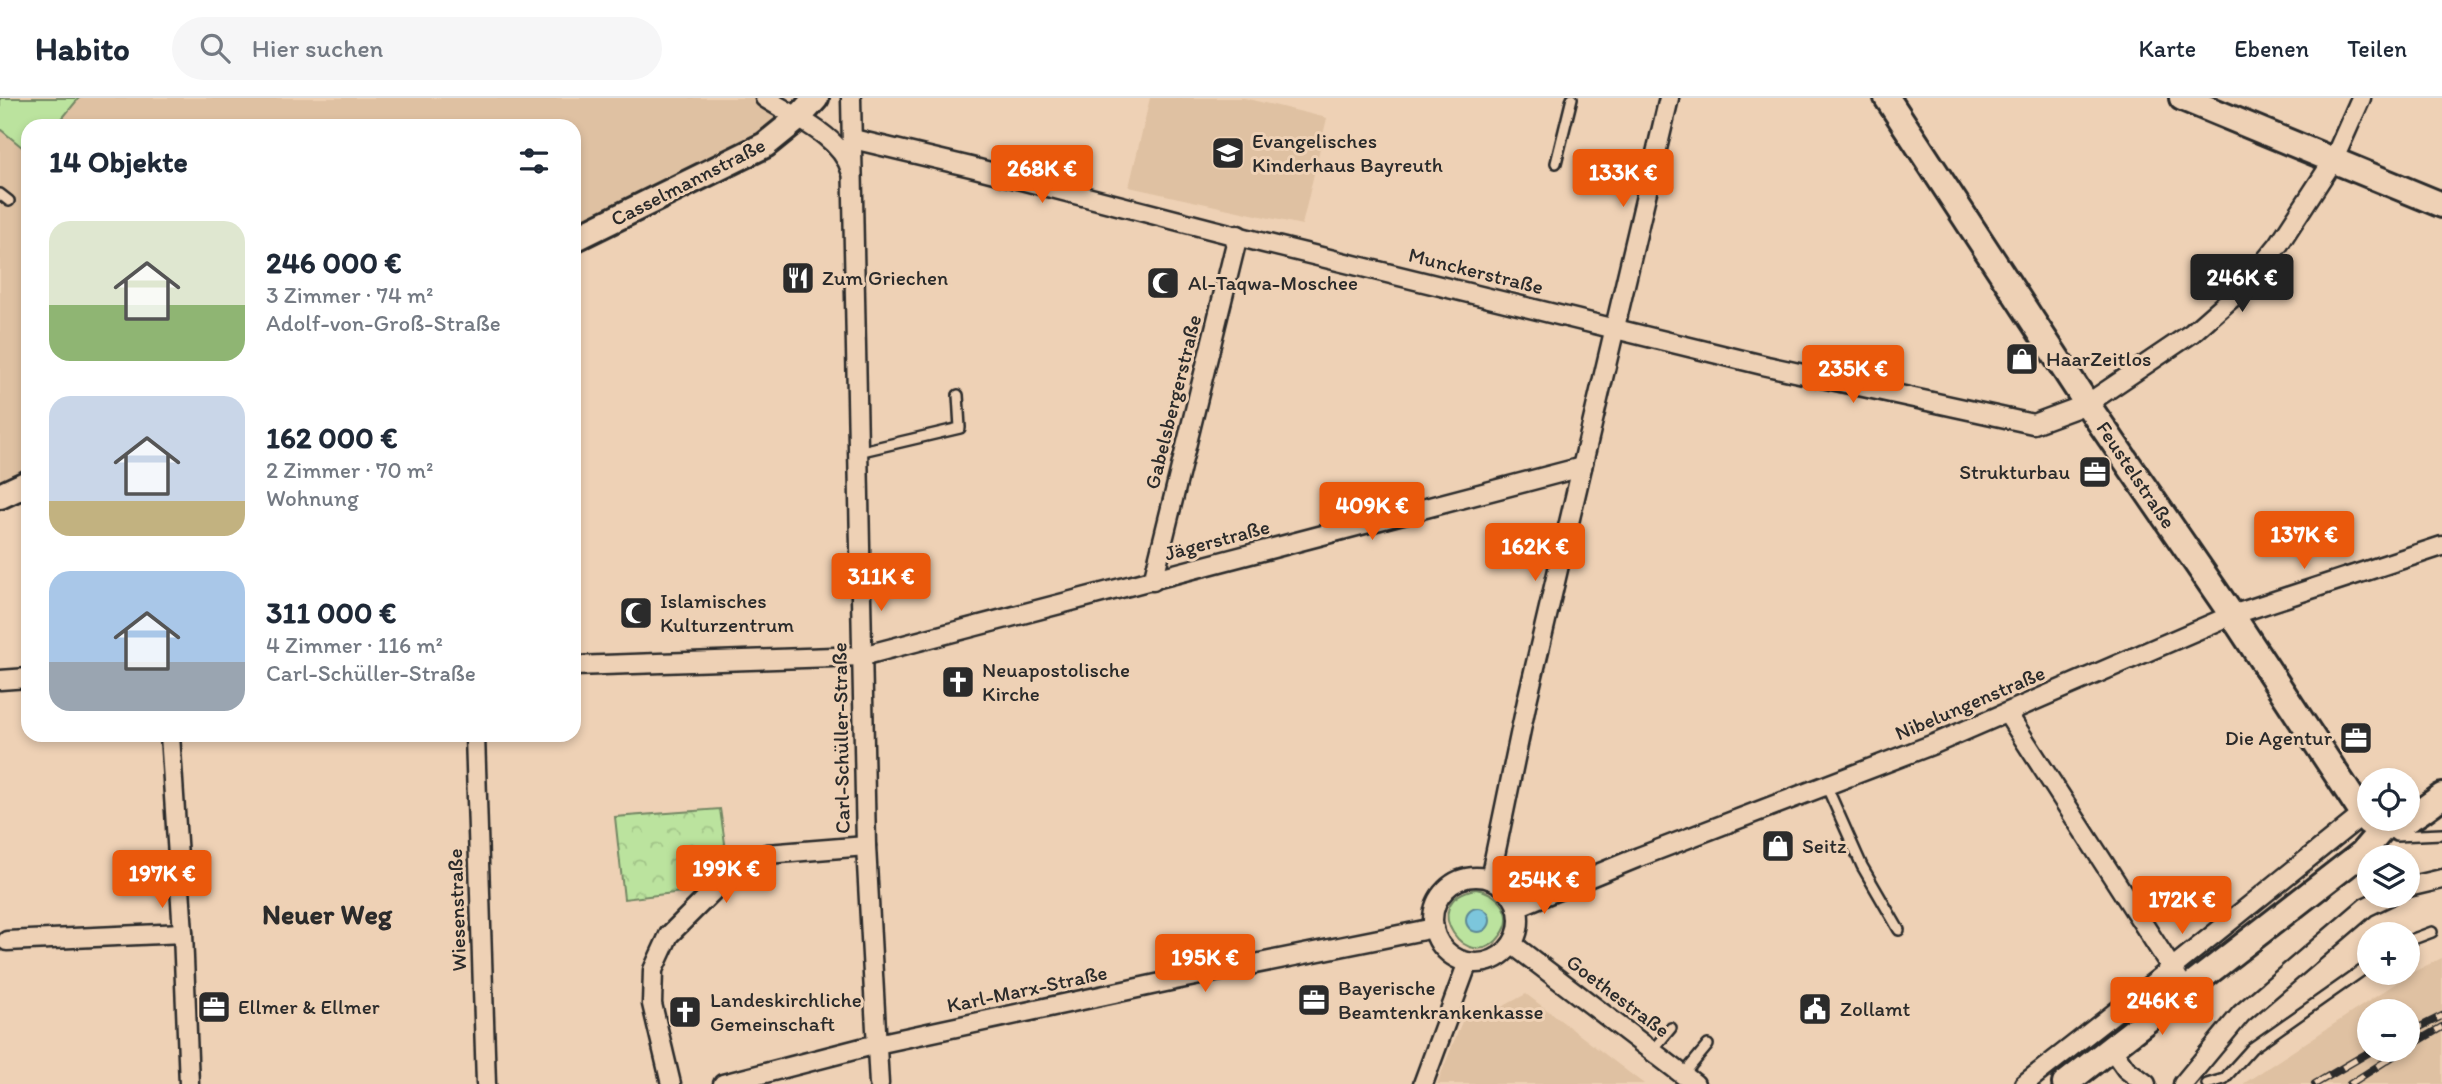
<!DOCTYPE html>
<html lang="de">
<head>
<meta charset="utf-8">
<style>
  :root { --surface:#fff; --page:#f6f6f7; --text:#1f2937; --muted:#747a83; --line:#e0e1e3; --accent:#ea580c }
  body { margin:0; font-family:Itim,sans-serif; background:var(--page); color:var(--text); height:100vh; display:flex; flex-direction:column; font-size:26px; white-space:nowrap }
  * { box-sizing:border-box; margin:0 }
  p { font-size:23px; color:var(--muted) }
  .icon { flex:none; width:38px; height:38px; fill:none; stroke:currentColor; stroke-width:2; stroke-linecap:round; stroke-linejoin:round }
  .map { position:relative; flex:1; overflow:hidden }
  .drawer { position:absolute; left:21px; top:21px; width:560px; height:623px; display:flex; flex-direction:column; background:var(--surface); border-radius:21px; box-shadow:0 4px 10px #0003 }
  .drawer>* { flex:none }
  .controls { position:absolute; left:2357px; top:670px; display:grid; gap:14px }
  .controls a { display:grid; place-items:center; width:63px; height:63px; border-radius:50%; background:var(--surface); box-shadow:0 4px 10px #0003; font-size:35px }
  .price { position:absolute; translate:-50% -60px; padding:0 16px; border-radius:7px; background:var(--accent); color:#fff; font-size:23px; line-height:46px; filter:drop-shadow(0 2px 4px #0008) }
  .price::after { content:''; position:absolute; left:50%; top:42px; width:21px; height:16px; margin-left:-10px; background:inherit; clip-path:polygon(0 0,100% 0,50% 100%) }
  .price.on { background:#222; color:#fff }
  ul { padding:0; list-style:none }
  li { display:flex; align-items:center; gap:21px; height:175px; padding:0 28px }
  li span { display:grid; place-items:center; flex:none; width:196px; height:140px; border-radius:21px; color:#555 }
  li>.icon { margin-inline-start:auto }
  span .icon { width:84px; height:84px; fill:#fffc; stroke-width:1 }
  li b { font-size:30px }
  h2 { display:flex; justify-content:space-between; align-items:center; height:84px; padding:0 28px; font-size:30px }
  header { display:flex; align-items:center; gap:42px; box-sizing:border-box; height:98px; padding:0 35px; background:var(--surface); border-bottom:2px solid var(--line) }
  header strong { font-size:33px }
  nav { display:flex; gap:38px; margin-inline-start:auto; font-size:24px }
  .search { width:490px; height:63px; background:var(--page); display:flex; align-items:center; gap:18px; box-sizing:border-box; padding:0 24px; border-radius:38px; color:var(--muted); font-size:26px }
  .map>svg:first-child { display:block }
  .built { fill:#dfc1a2; fill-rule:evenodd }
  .green { fill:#bbe39e; stroke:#738764; stroke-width:2 }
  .park { fill:url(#park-crowns); stroke:#738764; stroke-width:2 }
  .water { fill:#7cc6dc; stroke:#5c8895; stroke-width:2 }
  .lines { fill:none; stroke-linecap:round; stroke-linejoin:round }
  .lane-casing { stroke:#2b2b2b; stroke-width:14 }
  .street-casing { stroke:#2b2b2b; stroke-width:23 }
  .secondary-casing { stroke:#2b2b2b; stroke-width:30 }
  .lane { stroke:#eed1b5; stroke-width:9 }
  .street { stroke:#eed1b5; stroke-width:18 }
  .secondary { stroke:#eed1b5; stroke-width:24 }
  .rail-casing { stroke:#2b2b2b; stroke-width:8 }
  .rail { stroke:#eed1b5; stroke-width:5; stroke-dasharray:16; stroke-linecap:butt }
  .labels { text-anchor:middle; stroke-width:6; stroke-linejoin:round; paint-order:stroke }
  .poi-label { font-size:21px; fill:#2b2b2b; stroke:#eed1b5; text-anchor:start }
  .street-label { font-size:21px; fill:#2b2b2b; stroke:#eed1b5 }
  .district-label { font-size:28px; font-weight:bold; fill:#2b2b2b; stroke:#eed1b5 }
</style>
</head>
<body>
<header>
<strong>Habito</strong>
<div class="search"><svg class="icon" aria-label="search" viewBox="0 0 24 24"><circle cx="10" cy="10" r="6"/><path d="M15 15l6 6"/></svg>Hier suchen</div>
<nav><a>Karte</a><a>Ebenen</a><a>Teilen</a></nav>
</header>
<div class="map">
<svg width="2442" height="986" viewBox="0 0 2442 986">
  <defs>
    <pattern id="park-crowns" width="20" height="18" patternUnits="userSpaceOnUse" patternTransform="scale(1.75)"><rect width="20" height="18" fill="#bbe39e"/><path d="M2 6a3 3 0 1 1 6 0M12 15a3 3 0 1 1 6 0" fill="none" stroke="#a1c388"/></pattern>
  </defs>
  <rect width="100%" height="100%" fill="#eed1b5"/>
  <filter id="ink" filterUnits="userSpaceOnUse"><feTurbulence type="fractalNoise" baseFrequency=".0143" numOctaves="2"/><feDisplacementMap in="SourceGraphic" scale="14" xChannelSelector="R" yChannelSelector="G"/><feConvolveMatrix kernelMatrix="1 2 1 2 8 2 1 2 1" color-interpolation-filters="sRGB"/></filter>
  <g filter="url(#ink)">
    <!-- built -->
    <g class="built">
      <polygon points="0,0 760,0 794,21 574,139 574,28 28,28 28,385 0,397"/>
      <polygon points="1150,0 1244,0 1327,20 1302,127 1129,89"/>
      <path d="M2442,860V986H2243L2413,874ZM2370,914H2408V952H2370Z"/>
      <polygon points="1526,896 1644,986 1437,986 1467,911 1502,909"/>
    </g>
    <!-- green -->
    <g class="green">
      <polygon points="0,0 79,0 56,28 28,28 28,54 0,31"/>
      <path d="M1476,791C1498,794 1517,816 1501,837C1470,882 1413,802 1476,791Z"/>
    </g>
    <!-- park -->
    <polygon class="park" points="720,711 728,766 682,794 624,801 615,719"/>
    <!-- water -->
    <circle class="water" cx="1478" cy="822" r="12"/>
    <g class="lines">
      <defs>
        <g id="lane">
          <polyline points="1556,65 1572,0"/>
          <polyline points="0,96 9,103"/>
          <polyline points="858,354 960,330 958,297"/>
          <polyline points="1826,687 1862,768 1899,832"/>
          <polyline points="2392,735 2396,738 2442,736"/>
          <polyline points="2408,843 2432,834"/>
          <polyline points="1652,953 1671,930"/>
          <polyline points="1683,977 1708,947"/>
          <polyline points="2207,986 2224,981 2252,950 2370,867"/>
        </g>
        <g id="street">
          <path d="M765,0C793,18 842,39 851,73"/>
          <polyline points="851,0 866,748 879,986"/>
          <polyline points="853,41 971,69 1264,145 1767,268 2033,326 2087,306 2192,235 2242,191 2279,146 2333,63 2361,0"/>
          <polyline points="1153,483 1238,137"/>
          <polyline points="574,568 862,558 1582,369"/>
          <polyline points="0,582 28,580"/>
          <polyline points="2007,615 2178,880"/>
          <polyline points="170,637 183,835 189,986"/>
          <polyline points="475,637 486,986"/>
          <circle cx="1476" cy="822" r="43"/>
          <polyline points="1490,781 1527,603 1669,0"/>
          <polyline points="2408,789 2442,781"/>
          <polyline points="1517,809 1639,759 1934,646 2232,517 2442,448"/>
          <polyline points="7,843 183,835"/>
          <polyline points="1512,846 1695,986"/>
          <polyline points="2111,950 2126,971 2146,986"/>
          <polyline points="671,986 652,906 653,872 669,837 727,779 767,756 866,748"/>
          <polyline points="723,986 877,946 1175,882 1434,830"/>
          <polyline points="1423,986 1468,864"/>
          <polyline points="2024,986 2172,870 2362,717"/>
          <polyline points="2183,986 2241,916 2366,809 2389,798"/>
        </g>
        <g id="secondary">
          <path d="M1887,0L2087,306L2232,517L2368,724C2397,737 2419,714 2442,698"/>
          <polyline points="2182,0 2442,107"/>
          <polyline points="574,141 765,47 797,21 816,0"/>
          <polyline points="0,398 28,385"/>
          <polyline points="2065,986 2362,755 2384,729"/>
        </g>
      </defs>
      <!-- lane casing -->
      <use href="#lane" class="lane-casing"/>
      <!-- street casing -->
      <use href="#street" class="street-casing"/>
      <!-- secondary casing -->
      <use href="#secondary" class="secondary-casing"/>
      <!-- lane -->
      <use href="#lane" class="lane"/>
      <!-- street -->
      <use href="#street" class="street"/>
      <!-- secondary -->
      <use href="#secondary" class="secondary"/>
      <defs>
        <g id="rail">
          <polyline points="2408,935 2442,918"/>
          <polyline points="2408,949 2442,929"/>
          <polyline points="2315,986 2373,952"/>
          <polyline points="2350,986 2403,952"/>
        </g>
      </defs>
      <!-- rail casing -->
      <use href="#rail" class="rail-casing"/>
      <!-- rail -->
      <use href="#rail" class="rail"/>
    </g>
  </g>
  <!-- icons -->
  <defs>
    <symbol id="school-square" viewBox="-11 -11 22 22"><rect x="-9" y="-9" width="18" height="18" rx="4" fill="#2b2b2b" stroke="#eed1b5"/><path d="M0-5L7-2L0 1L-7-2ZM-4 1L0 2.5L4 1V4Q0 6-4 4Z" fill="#fff"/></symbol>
    <symbol id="restaurant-square" viewBox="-11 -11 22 22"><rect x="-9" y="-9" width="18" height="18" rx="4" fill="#2b2b2b" stroke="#eed1b5"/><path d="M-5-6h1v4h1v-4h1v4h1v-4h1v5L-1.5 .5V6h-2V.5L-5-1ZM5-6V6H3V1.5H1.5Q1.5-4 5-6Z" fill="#fff"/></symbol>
    <symbol id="mosque-square" viewBox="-11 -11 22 22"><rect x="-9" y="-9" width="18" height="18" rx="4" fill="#2b2b2b" stroke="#eed1b5"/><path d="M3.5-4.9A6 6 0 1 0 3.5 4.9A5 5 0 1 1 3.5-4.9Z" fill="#fff"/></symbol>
    <symbol id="shop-square" viewBox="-11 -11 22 22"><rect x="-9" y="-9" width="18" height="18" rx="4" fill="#2b2b2b" stroke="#eed1b5"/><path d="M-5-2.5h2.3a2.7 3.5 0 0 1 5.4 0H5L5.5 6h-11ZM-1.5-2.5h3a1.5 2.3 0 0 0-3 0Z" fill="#fff"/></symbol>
    <symbol id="office-square" viewBox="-11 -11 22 22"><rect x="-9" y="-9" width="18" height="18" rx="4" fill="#2b2b2b" stroke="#eed1b5"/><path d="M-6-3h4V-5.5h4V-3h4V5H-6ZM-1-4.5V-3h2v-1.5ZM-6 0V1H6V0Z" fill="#fff"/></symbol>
    <symbol id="church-square" viewBox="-11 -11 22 22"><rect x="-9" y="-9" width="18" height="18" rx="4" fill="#2b2b2b" stroke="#eed1b5"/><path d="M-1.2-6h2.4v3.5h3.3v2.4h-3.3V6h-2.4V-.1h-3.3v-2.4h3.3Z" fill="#fff"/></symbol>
    <symbol id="civic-square" viewBox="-11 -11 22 22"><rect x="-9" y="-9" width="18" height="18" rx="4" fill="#2b2b2b" stroke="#eed1b5"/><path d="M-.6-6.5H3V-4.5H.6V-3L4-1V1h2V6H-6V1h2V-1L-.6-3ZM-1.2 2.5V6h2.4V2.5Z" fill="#fff"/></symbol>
  </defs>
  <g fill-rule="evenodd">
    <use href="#school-square" x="1209" y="36" width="38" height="38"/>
    <use href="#restaurant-square" x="779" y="161" width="38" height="38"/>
    <use href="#mosque-square" x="1144" y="166" width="38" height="38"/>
    <use href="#shop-square" x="2003" y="242" width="38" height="38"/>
    <use href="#office-square" x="2076" y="355" width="38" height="38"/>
    <use href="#mosque-square" x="617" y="496" width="38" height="38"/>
    <use href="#church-square" x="939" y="565" width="38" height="38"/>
    <use href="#office-square" x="2337" y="621" width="38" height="38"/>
    <use href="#shop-square" x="1759" y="729" width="38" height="38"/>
    <use href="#office-square" x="1295" y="883" width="38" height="38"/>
    <use href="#office-square" x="195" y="890" width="38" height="38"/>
    <use href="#civic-square" x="1796" y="892" width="38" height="38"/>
    <use href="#church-square" x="666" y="895" width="38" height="38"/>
  </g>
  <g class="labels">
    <!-- poi labels -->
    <g class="poi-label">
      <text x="1252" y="50">Evangelisches<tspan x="1252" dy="24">Kinderhaus Bayreuth</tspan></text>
      <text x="822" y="187">Zum Griechen</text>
      <text x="1188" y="192">Al-Taqwa-Moschee</text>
      <text x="2046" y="268">HaarZeitlos</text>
      <text x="2070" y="381" text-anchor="end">Strukturbau</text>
      <text x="660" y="510">Islamisches<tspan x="660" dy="24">Kulturzentrum</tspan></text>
      <text x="982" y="579">Neuapostolische<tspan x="982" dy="24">Kirche</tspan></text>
      <text x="2332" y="647" text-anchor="end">Die Agentur</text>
      <text x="1802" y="755">Seitz</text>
      <text x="1338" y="897">Bayerische<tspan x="1338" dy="24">Beamtenkrankenkasse</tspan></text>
      <text x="710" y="909">Landeskirchliche<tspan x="710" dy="24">Gemeinschaft</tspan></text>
      <text x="238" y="916">Ellmer &amp; Ellmer</text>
      <text x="1840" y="918">Zollamt</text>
    </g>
    <!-- street labels -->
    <g class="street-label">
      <text transform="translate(688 84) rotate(-27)" y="7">Casselmannstraße</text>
      <text transform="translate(1476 173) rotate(14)" y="7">Munckerstraße</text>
      <text transform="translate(1173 304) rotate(-76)" y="7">Gabelsbergerstraße</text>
      <text transform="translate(2136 377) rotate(56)" y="7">Feustelstraße</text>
      <text transform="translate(1217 442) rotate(-15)" y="7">Jägerstraße</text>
      <text transform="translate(1970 605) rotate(-23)" y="7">Nibelungenstraße</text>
      <text transform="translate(841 640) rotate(-91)" y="7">Carl-Schüller-Straße</text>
      <text transform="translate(457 812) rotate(-92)" y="7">Wiesenstraße</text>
      <text transform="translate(1027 891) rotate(-12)" y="7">Karl-Marx-Straße</text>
      <text transform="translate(1618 898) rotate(37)" y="7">Goethestraße</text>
    </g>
    <!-- district labels -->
    <g class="district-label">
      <text x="327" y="826">Neuer Weg</text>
    </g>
  </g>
</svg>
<div class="controls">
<a><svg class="icon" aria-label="locate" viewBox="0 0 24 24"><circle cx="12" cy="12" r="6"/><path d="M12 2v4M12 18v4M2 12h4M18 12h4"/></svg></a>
<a><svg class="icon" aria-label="layers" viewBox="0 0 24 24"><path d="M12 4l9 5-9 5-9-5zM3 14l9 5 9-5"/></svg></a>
<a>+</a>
<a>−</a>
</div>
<b class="price" style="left:1042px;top:107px">268K €</b>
<b class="price" style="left:1623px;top:111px">133K €</b>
<b class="price on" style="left:2242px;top:216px">246K €</b>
<b class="price" style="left:1853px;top:307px">235K €</b>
<b class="price" style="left:1372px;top:444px">409K €</b>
<b class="price" style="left:2304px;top:473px">137K €</b>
<b class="price" style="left:1535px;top:485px">162K €</b>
<b class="price" style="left:881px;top:515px">311K €</b>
<b class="price" style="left:726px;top:807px">199K €</b>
<b class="price" style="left:162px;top:812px">197K €</b>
<b class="price" style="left:1544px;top:818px">254K €</b>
<b class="price" style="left:2182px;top:838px">172K €</b>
<b class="price" style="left:1205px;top:896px">195K €</b>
<b class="price" style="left:2162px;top:939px">246K €</b>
<section class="drawer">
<h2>14 Objekte<svg class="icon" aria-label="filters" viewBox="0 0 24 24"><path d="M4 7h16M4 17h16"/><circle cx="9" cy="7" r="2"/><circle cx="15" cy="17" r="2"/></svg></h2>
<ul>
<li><span style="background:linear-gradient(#dfe7d0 60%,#8fb573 0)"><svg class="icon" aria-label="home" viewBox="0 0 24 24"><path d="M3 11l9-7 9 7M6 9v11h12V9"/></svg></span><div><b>246 000 €</b><p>3 Zimmer · 74 m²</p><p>Adolf-von-Groß-Straße</p></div></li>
<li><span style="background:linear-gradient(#c9d6e8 75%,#c2b280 0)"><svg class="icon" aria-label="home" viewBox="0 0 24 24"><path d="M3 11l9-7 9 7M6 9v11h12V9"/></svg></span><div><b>162 000 €</b><p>2 Zimmer · 70 m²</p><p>Wohnung</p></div></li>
<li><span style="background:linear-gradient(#a9c7e8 65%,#9aa5b1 0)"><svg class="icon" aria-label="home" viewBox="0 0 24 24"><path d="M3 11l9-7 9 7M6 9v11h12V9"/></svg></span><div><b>311 000 €</b><p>4 Zimmer · 116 m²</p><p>Carl-Schüller-Straße</p></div></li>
</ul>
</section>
</div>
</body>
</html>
